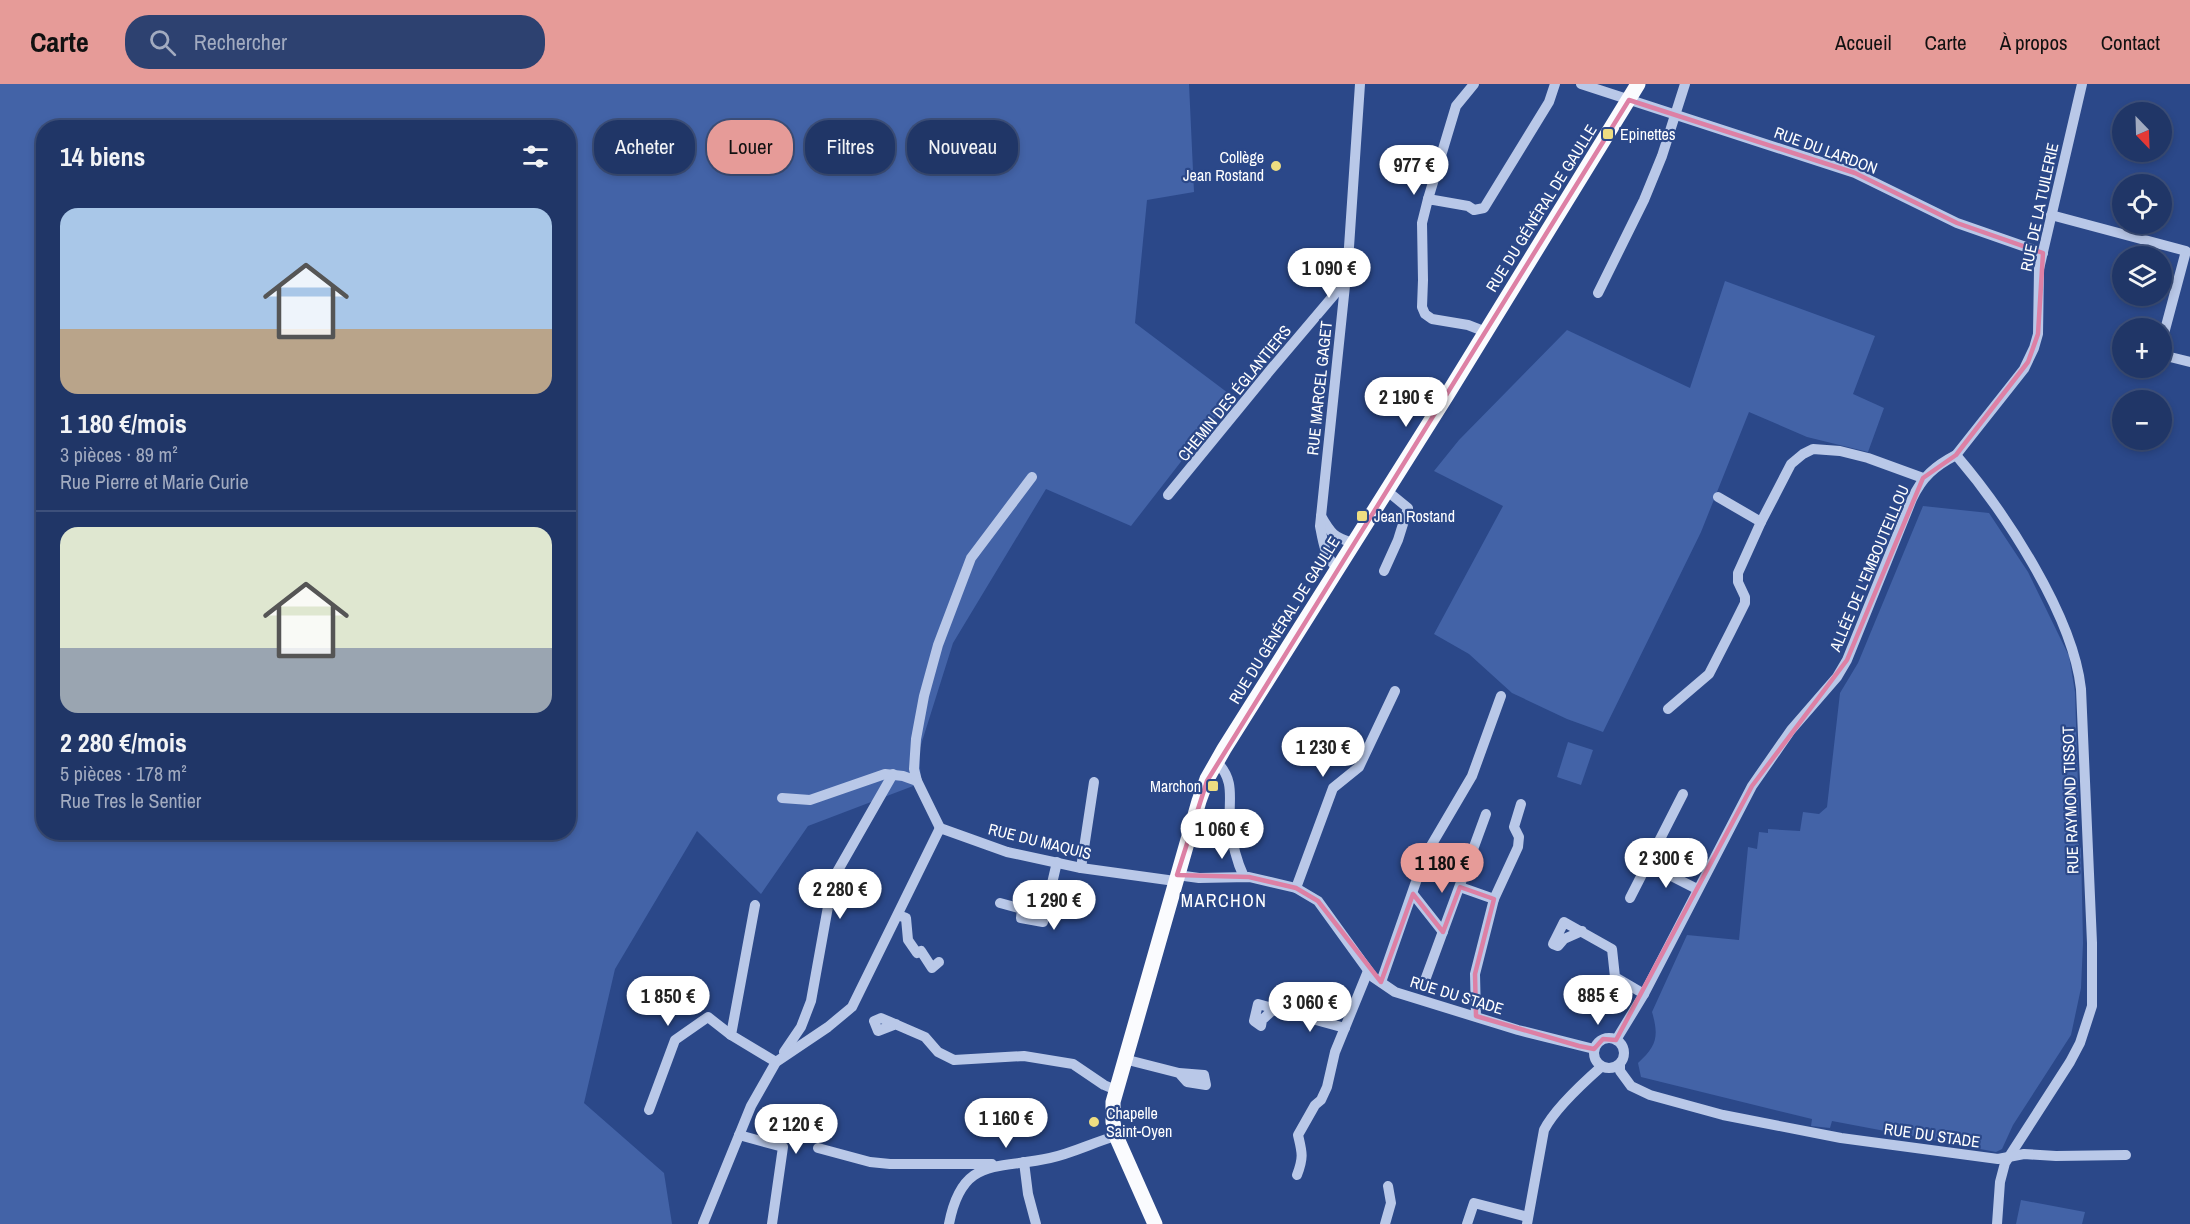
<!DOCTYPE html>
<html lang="fr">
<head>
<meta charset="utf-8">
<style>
  :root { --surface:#203667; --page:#2d4170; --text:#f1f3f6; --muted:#a2abc0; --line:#3d507b; --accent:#e69b98 }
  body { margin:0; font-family:"Archivo Narrow",sans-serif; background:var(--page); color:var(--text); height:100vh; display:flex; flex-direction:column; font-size:22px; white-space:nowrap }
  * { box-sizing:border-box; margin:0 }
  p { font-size:20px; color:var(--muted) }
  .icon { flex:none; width:33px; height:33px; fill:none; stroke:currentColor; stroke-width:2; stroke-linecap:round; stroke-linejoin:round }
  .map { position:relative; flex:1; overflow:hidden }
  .panel { position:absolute; left:36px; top:36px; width:540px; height:720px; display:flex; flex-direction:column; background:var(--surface); border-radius:24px; box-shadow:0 3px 9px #0003,0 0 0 2px var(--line) }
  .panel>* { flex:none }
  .hud { position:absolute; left:594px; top:36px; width:570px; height:54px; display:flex; gap:12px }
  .needle { width:39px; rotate:157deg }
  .tools { position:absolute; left:2112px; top:18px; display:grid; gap:12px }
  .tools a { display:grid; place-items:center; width:60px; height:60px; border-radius:50%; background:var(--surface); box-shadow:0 3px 9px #0003,0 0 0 2px var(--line); font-size:30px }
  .price { position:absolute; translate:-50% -51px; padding:0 14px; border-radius:21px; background:#fff; color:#222; font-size:20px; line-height:39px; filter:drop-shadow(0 2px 3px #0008) }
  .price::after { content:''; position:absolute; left:50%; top:36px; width:18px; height:14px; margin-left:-9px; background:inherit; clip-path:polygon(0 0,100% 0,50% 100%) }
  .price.active { background:var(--accent); color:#111 }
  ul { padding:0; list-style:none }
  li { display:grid; align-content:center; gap:12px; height:318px; padding:0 24px }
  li+li { border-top:2px solid var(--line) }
  li span { display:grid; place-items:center; height:186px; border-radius:18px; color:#555 }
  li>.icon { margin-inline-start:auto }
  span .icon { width:108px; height:108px; fill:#fffc; stroke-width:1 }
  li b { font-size:26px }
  h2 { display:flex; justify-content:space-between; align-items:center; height:72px; padding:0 24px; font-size:26px }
  .chip { padding:0 21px; border-radius:24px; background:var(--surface); box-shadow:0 3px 9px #0003,0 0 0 2px var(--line); font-size:21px; line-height:54px }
  .chip.active { background:var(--accent); color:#111 }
  header { display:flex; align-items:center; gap:36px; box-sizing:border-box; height:84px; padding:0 30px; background:var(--accent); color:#111 }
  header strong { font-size:28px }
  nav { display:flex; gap:33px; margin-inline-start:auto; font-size:21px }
  .search { width:420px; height:54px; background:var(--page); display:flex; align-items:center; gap:15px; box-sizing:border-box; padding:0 21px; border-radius:24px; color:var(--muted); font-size:22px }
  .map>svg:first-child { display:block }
  .green { fill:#4363a7; fill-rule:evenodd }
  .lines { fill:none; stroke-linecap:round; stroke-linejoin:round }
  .minor { stroke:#b9c8e8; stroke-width:10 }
  .major { stroke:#fafbfe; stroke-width:15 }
  .marked { fill:none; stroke:#dd80a5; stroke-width:4.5; stroke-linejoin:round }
  .poi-dot { fill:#eedd81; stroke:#2b4889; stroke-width:2 }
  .labels { text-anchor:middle; stroke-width:4.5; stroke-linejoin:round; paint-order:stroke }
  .poi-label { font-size:16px; fill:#fff; stroke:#2b4889; text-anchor:start }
  .street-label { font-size:16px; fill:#fff; stroke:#2b4889 }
  .neighbourhood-label { font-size:18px; letter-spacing:1.5px; fill:#fff; stroke:#2b4889 }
</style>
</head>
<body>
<header>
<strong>Carte</strong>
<div class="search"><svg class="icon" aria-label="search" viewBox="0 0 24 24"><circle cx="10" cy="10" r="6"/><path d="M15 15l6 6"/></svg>Rechercher</div>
<nav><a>Accueil</a><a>Carte</a><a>À propos</a><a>Contact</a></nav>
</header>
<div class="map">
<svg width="2190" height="1140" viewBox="0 0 2190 1140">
  <rect width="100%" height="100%" fill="#2b4889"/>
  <!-- green -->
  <g class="green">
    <path d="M0,0H1189L1194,108L1147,116L1135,239L1232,312L1131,442L1046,405L953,559L919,667L921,699L808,742L761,810L697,747L615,885L584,1019L664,1089L672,1140H0ZM44,44H568V748H44Z"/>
    <polygon points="1725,197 1875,252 1853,310 1884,324 1868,368 1807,353 1749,328 1701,448 1603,648 1567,635 1512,609 1469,570 1434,550 1503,422 1434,387 1459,356 1567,246 1690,304"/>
    <path d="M1923,422L1989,429L2028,488L2069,572L2075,608L2079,732L2070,742L2081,765L2083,859L2081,904L2071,951L2013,1041L2002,1065L1996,1068L1832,1037L1830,1044L1811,1042L1812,1035L1641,993L1638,979C1657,962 1659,952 1652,928L1687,851L1739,856L1748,763L1757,765L1759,748L1768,749V745L1800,747L1803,728L1819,730L1827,723L1840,609L1858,579Z"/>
    <polygon points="1568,658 1593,666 1581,701 1557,693"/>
    <polygon points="2021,1116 2085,1128 2082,1140 2016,1140"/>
  </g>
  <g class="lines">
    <!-- minor -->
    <g class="minor">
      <polyline points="1581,0 1855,89 1957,139 2043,169"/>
      <polyline points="1428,115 1456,22 1474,0"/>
      <polyline points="2051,131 2186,167 2162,257"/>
      <polyline points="1598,209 1644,116 1662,72 1685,0"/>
      <polyline points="1486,248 1468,241 1432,235 1425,230 1422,223 1423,196 1422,139 1428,115 1468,122 1474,126 1484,124 1549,18 1555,0"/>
      <polyline points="2162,271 2190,278"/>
      <path d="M1956,371C2004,427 2073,531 2081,605L2092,859V922L2080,959L2070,978L2005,1079L2000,1098L1997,1140"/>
      <polyline points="1168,411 1272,284 1345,198"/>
      <polyline points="1718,413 1761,438"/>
      <path d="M1321,432C1331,450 1334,453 1353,459"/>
      <path d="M1337,484C1325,473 1323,458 1320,442L1349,163L1360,0"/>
      <polyline points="1384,487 1398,456 1408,424 1386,406"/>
      <polyline points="1668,625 1709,590 1730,549 1745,519 1745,513 1738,498 1738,489 1761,438 1791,380 1803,370 1813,365 1840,367 1868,374 1923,394"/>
      <path d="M1217,678C1236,698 1228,715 1230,739C1232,759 1236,776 1244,793"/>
      <polyline points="782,714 810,716 885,690 903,692 917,697"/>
      <polyline points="940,744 917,697 914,685 916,655 924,612 938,561 971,474 1032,393"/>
      <polyline points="1648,780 1697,805"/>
      <polyline points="1081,784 1094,698"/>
      <polyline points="1177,791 1199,794 1249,793 1296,804 1318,817 1373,893 1395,908 1518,946 1594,965"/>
      <polyline points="1460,803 1494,815"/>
      <polyline points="1296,804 1333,704 1359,683 1395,607"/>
      <polyline points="1413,810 1443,848"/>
      <polyline points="1630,814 1683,710"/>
      <polyline points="1000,819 1022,825 1021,834 1043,838 1057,778"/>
      <polyline points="755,821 731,951 776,978"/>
      <polyline points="898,831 906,834 908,856 917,869 921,867 932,884 939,878"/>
      <polyline points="1582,847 1564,855 1558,862 1553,860 1564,838 1612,865 1615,893 1644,910"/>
      <polyline points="1381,898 1425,772 1472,692 1501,612"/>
      <polyline points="1424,899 1486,730"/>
      <polyline points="1275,924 1262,936 1261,942 1254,937 1258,920 1345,944"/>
      <polyline points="1476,932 1475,890 1494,815 1518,763 1519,753 1514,743 1521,720"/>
      <polyline points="896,940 878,947 874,937 881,934 925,953 938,968 954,976 1024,972 1073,980 1104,1001 1116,1006"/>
      <circle cx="1609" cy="969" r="15"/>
      <path d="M1616,956L1644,910L1752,702L1791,646L1837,593L1847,576L1912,415C1922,393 1935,382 1956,371L2024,285L2034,264L2038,250L2039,185L2082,0"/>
      <polyline points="784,968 801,943 811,917 831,806 837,788 893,690"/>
      <polyline points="1124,975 1179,989 1204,991 1206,1001 1187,998 1179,989"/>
      <polyline points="1620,980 1620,987 1631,1002 1650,1011 1723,1031 1841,1054 1998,1075 2024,1070 2056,1072 2126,1071"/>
      <polyline points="649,1026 675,956 708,933 731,951"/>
      <polyline points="739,1051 783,1063 772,1140"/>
      <polyline points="818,1064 870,1078 890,1080 992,1080"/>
      <polyline points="1024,1078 1028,1110 1036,1140"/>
      <path d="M1297,1091C1304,1073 1302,1068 1298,1051L1315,1021L1321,1016L1327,1003L1335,968L1368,887"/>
      <polyline points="703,1140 751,1022 776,978 828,943 852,923 940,744 1007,768 1081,784 1175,797"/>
      <path d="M949,1140C962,1072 996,1086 1050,1074C1073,1069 1094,1058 1116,1052"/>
      <polyline points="1385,1140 1391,1119 1388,1102"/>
      <polyline points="1467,1140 1474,1119 1528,1133"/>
      <path d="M1527,1140L1544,1046C1554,1026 1584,998 1601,983"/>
    </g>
    <!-- major -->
    <polyline class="major" points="1155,1140 1116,1052 1113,1038 1113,1018 1199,717 1207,695 1224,665 1447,311 1638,0"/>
  </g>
  <!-- marked area -->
  <path class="marked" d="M1629,16L1855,89L1957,139L2043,169L2038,250L2028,278L1956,371L1923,394L1847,576L1752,702L1616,956L1603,955L1594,965L1579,962L1476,932L1475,890L1494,815L1460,803L1443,848L1413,810L1381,898L1318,817L1296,804L1249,793L1177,791L1207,697Z"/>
  <!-- markers -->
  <g class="poi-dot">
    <rect x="1602" y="44" width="12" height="12" rx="3"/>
    <circle cx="1276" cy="82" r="6"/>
    <rect x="1356" y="426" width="12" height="12" rx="3"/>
    <rect x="1207" y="696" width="12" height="12" rx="3"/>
    <circle cx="1094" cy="1038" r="6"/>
  </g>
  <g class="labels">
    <!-- poi labels -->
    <g class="poi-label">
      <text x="1620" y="56">Epinettes</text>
      <text x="1264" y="79" text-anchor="end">Collège<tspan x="1264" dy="18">Jean Rostand</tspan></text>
      <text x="1374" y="438">Jean Rostand</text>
      <text x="1201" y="708" text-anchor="end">Marchon</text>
      <text x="1106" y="1035">Chapelle<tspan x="1106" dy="18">Saint-Oyen</tspan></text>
    </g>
    <!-- street labels -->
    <g class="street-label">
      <text transform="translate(1826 66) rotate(20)" y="6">RUE DU LARDON</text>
      <text transform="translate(2039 123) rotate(-78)" y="6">RUE DE LA TUILERIE</text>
      <text transform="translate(1541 124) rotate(-58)" y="6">RUE DU GÉNÉRAL DE GAULLE</text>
      <text transform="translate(1319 304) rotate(-84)" y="6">RUE MARCEL GAGET</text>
      <text transform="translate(1234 309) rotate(-51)" y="6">CHEMIN DES ÉGLANTIERS</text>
      <text transform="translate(1869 484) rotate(-67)" y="6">ALLÉE DE L'EMBOUTEILLOU</text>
      <text transform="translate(1284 536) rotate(-58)" y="6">RUE DU GÉNÉRAL DE GAULLE</text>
      <text transform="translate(2070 716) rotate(-92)" y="6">RUE RAYMOND TISSOT</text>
      <text transform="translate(1040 757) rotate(14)" y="6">RUE DU MAQUIS</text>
      <text transform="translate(1457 911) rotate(17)" y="6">RUE DU STADE</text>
      <text transform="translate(1932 1051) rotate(8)" y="6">RUE DU STADE</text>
    </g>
    <!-- neighbourhood labels -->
    <g class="neighbourhood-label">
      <text x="1224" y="823">MARCHON</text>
    </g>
  </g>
</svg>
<div class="tools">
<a><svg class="needle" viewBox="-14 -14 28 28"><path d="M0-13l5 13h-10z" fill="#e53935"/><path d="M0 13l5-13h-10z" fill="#a2abc0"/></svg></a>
<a><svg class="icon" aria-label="locate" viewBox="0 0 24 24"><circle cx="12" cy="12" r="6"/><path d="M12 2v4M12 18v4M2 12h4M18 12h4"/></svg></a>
<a><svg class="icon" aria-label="layers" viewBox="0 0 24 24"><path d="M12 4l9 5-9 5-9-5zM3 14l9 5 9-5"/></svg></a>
<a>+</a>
<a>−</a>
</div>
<b class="price" style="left:1414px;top:112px">977 €</b>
<b class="price" style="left:1329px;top:215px">1 090 €</b>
<b class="price" style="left:1406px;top:344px">2 190 €</b>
<b class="price" style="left:1323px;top:694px">1 230 €</b>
<b class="price" style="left:1222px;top:776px">1 060 €</b>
<b class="price" style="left:1666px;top:805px">2 300 €</b>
<b class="price active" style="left:1442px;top:810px">1 180 €</b>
<b class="price" style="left:840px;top:836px">2 280 €</b>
<b class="price" style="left:1054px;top:847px">1 290 €</b>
<b class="price" style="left:1598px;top:942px">885 €</b>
<b class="price" style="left:668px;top:943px">1 850 €</b>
<b class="price" style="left:1310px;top:949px">3 060 €</b>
<b class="price" style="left:1006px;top:1065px">1 160 €</b>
<b class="price" style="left:796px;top:1071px">2 120 €</b>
<div class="hud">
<a class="chip">Acheter</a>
<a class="chip active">Louer</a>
<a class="chip">Filtres</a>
<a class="chip">Nouveau</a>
</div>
<section class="panel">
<h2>14 biens<svg class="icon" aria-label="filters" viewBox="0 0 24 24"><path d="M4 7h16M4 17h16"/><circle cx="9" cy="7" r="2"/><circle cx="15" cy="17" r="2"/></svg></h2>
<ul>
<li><span style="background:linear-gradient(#a9c7e8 65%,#b9a48a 0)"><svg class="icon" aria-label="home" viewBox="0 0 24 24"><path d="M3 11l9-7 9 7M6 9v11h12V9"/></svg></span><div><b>1 180 €/mois</b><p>3 pièces · 89 m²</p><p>Rue Pierre et Marie Curie</p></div></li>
<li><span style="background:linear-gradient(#dfe7d0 65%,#9aa5b1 0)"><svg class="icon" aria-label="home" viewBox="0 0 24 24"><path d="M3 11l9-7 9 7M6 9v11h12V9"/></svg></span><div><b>2 280 €/mois</b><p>5 pièces · 178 m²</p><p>Rue Tres le Sentier</p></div></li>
</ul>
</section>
</div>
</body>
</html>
